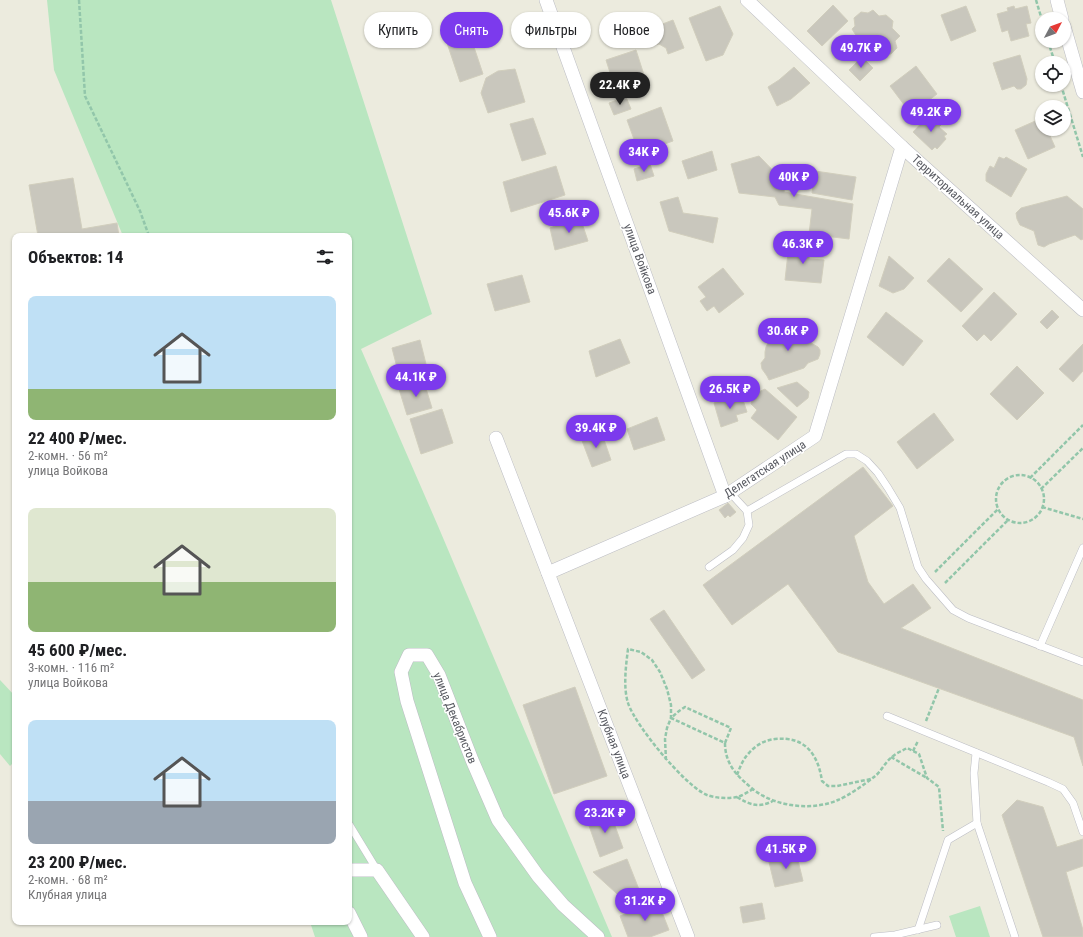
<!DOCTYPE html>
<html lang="ru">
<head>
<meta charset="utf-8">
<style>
  :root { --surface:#fff; --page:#f2f2f2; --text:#202124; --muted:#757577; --accent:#7c3aed }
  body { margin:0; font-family:"Roboto Condensed",sans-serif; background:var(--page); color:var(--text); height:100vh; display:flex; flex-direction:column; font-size:15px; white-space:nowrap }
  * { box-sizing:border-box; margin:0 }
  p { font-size:13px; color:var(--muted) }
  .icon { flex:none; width:22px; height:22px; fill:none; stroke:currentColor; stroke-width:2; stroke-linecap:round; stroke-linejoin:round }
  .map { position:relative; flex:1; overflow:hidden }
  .panel { position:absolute; left:12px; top:233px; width:340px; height:692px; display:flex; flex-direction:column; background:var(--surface); border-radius:8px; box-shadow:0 1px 3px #0004 }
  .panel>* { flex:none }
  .hud { position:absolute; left:364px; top:12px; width:380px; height:36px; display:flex; gap:8px }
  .needle { width:26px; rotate:49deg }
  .controls { position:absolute; left:1035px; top:12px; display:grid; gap:8px }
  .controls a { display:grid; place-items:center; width:36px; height:36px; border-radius:50%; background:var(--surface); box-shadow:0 1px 3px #0004; font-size:20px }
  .price { position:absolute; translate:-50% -34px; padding:0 9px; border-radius:14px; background:var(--accent); color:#fff; font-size:13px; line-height:26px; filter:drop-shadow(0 1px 2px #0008) }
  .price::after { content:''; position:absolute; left:50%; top:24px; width:12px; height:9px; margin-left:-6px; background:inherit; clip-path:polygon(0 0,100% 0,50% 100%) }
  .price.current { background:#222; color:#fff }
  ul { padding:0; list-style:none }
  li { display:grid; align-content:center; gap:8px; height:212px; padding:0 16px }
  li span { display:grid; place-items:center; height:124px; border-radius:8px; color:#555 }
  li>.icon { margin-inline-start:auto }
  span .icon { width:72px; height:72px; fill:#fffc; stroke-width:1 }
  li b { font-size:17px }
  h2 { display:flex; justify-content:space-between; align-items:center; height:48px; padding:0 16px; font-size:17px }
  .pill { padding:0 14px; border-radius:18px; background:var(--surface); box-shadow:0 1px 3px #0004; font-size:14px; line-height:36px }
  .pill.current { background:var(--accent); color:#fff }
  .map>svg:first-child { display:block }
  .green { fill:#b9e6c0 }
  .building { fill:#c9c7bd; stroke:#d1cebd }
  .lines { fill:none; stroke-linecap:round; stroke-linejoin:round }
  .lane-casing { stroke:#bcbdc4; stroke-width:8 }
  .street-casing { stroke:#bcbdc4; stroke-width:14 }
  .path { stroke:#92c6aa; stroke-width:2.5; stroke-dasharray:4 2; stroke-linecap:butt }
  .lane { stroke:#fff; stroke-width:7 }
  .street { stroke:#fff; stroke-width:13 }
  .labels { text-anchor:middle; stroke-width:3; stroke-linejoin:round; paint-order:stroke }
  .street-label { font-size:12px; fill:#585a61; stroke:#fff }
</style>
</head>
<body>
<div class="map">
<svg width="1083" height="937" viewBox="0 0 1083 937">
  <rect width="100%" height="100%" fill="#ecebde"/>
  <!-- green -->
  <g class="green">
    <polygon points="47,0 331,0 432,314 361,349 438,526 612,937 315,937 310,922 349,922 349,236 123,236 54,70"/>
    <polygon points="0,680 15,696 15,761 10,766 0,754"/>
    <polygon points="980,906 990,937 956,937 949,916"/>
  </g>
  <!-- building -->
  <g class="building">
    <polygon points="833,5 848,21 822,46 807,31"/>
    <polygon points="720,6 733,34 723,55 706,61 689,18"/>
    <polygon points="966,6 976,31 951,41 941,15"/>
    <polygon points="1014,6 1015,9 1027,6 1031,23 1026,24 1029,36 1011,41 1008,30 1002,32 997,14 1008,11 1007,8"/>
    <polygon points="873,10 879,16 886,15 893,21 892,28 900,36 895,41 897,48 891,54 885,54 877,57 870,50 866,51 855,41 857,37 852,29 855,26 854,18 861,12 868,13"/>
    <polygon points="673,20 684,48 668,54 666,48 659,44 651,46 644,31"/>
    <polygon points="468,29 483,74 460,82 445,37"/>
    <polygon points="636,50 644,75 614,85 606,60"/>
    <polygon points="1020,55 1027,79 1026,85 1021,89 1017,89 1014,86 1002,90 993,63"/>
    <polygon points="862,57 873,68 860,81 849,70"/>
    <polygon points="916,66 937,94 911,114 890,86"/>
    <polygon points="794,67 810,83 791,99 777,106 768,87 779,80"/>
    <polygon points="515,69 525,102 488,113 481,93 486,78 498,71"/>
    <polygon points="626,97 631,109 614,115 609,103"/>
    <polygon points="661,107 673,141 639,153 627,120"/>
    <polygon points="930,114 942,124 939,127 947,134 944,136 946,139 937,149 935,147 932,150 913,132"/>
    <polygon points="533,118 546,154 522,161 510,124"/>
    <polygon points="1042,118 1042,129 1047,129 1055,147 1028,159 1015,130"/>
    <polygon points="712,151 717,170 688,179 682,161"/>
    <polygon points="759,156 785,183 784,192 853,204 849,239 809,234 812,209 779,205 775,197 739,193 731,164"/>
    <polygon points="999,157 1004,159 1006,157 1027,169 1011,197 986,181 986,174 990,166 994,168"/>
    <polygon points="650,164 654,176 637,181 634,169"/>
    <polygon points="556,166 565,195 511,212 503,182"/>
    <polygon points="815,171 856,177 852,200 812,193"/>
    <polygon points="73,178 82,229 117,223 119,236 38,236 29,185"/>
    <polygon points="1067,196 1083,209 1083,239 1081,240 1075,235 1049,244 1044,247 1038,245 1034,231 1020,225 1017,219 1016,213 1021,208"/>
    <polygon points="678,197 683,213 718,218 713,243 669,231 660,202"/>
    <polygon points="580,217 588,241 555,250 550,228"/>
    <polygon points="789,244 810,246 809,259 824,260 821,283 785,280"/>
    <polygon points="889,256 914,278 904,289 893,293 879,286"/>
    <polygon points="949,258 983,289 961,312 927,281"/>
    <polygon points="723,268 744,294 719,313 714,306 707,311 700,301 706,297 698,287"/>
    <polygon points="522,275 530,302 495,311 487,284"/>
    <polygon points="994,292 1017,314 991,341 984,334 977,341 962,326"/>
    <polygon points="1052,310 1059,317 1047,329 1040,322"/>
    <polygon points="886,312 923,341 903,366 867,337"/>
    <polygon points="785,322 789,323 793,325 796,328 798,335 802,333 807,334 810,337 811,343 818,347 820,350 820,354 818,359 808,363 804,368 769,380 767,376 762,369 761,363 765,358 765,352 766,347 769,341 777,332 777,328"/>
    <polygon points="620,339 630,363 596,377 589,351"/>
    <polygon points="420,340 429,376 401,383 392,348"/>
    <polygon points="1083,344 1083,371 1073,382 1059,369"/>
    <polygon points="1017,366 1044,393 1017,420 990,394"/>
    <polygon points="424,382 432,408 407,415 399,389"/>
    <polygon points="797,382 809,392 808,398 797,407 777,388"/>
    <polygon points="765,389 797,417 778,440 751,418 757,410 751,404 754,394"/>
    <polygon points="741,394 747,412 736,415 738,421 721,427 714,403"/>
    <polygon points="442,409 453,443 421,454 410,419"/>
    <polygon points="934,413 954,440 917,469 897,442"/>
    <polygon points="657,417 665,440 634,450 627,429"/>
    <polygon points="601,431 611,460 592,467 581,438"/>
    <polygon points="863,467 893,506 854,536 868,582 884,604 913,584 931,608 901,628 1083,700 1083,766 1074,737 838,652 788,584 732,625 703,585"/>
    <polygon points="728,503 736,512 730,517 728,515 725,518 719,510"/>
    <polygon points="664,610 705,670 692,679 650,619"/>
    <polygon points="575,687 607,776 554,794 523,705"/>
    <polygon points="1017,800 1043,807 1057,847 1083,839 1083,866 1066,872 1083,930 1083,937 1043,937 1002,815"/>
    <polygon points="610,812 623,848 600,857 587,820"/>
    <polygon points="796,852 803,881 775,887 768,858"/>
    <polygon points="627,859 642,897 627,903 593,872"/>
    <polygon points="658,902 669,930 650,937 628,937 620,916"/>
    <polygon points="762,903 765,919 743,923 740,907"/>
  </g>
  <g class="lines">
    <defs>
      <g id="lane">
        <polyline points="735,498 747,511 846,454 856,454 867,461 878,473 888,488 900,508 918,567 926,579 953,610 968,618 1083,662"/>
        <polyline points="709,567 733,550 743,538 749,525 747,511"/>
        <polyline points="1040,646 1083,548"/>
        <polyline points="887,716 1048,782 1063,789 1073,803 1083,832"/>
        <polyline points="976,753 974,773 977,823 1015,937"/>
        <polyline points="349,824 377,870"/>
        <polyline points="918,930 948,840 977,823"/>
        <polyline points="874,937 895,935 937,925"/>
      </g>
      <g id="street">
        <polyline points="546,0 725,496"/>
        <polyline points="747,0 902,147 1083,310"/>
        <polyline points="1057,0 1062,19"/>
        <polyline points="1064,26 1083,92"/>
        <polyline points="496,438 688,937"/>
        <polyline points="548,573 725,496 815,436 902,147"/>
        <polyline points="349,870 377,870 423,937"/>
        <polyline points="349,913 361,937"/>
        <polyline points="490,937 465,883 407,701 401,672 409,655 427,655 439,675 472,760 498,820 538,876 563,905 598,937"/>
      </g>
    </defs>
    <!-- lane casing -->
    <use href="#lane" class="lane-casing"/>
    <!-- street casing -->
    <use href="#street" class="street-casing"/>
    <!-- path -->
    <g class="path">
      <polyline points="79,0 85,96 140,211 149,236"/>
      <polyline points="1036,0 1042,20"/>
      <polyline points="1048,41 1055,63"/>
      <polyline points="1061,85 1083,157"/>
      <circle cx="1020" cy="499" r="24"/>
      <polyline points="1030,478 1083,425"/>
      <polyline points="1041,489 1083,448"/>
      <polyline points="1042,507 1083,519"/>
      <polyline points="935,572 998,509"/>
      <polyline points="945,583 1008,520"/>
      <polyline points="926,721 939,688"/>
      <path d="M725,743L731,728L685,707L679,711L671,718L725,743C725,765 738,777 754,790C776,807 813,811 838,800C848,796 865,784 874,777C881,772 885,762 892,757C896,753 902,751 907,748L919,754L927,778L939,787L943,831"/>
      <polyline points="913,751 918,741"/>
      <polyline points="891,757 927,778"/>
      <path d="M666,760L665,739L667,728L671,718V705L667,689L660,672L652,660L641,652L628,649C626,665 623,687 628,703C635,725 685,786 707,795C715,798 728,799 737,797C742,796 748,792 753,789"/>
      <path d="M737,775C740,767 743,759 749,753C756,745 765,740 775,739C805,736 818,754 822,781L828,786H837L871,779"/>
      <path d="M737,797C750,805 759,808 773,801"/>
    </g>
    <!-- lane -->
    <use href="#lane" class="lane"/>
    <!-- street -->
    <use href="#street" class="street"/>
  </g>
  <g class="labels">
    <!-- street labels -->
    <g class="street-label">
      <text transform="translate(958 197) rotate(42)" y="4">Территориальная улица</text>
      <text transform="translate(640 259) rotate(70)" y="4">улица Войкова</text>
      <text transform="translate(765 469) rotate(-33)" y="4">Делегатская улица</text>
      <text transform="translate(455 718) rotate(68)" y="4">улица Декабристов</text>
      <text transform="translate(614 744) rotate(69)" y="4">Клубная улица</text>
    </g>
  </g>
</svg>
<div class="controls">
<a><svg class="needle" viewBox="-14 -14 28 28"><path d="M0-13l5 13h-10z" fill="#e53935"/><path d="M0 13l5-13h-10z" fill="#757577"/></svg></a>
<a><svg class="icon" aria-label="locate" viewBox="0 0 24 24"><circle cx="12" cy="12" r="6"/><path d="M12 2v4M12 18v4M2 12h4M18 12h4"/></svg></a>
<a><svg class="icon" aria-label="layers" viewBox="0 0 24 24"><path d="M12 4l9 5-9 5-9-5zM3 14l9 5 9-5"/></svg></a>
</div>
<b class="price" style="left:861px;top:69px">49.7K ₽</b>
<b class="price current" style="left:620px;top:106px">22.4K ₽</b>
<b class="price" style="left:931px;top:133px">49.2K ₽</b>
<b class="price" style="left:644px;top:173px">34K ₽</b>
<b class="price" style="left:794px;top:198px">40K ₽</b>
<b class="price" style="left:569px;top:234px">45.6K ₽</b>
<b class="price" style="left:803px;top:265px">46.3K ₽</b>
<b class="price" style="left:788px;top:352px">30.6K ₽</b>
<b class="price" style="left:416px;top:398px">44.1K ₽</b>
<b class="price" style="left:730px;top:410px">26.5K ₽</b>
<b class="price" style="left:596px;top:449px">39.4K ₽</b>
<b class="price" style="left:605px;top:834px">23.2K ₽</b>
<b class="price" style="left:786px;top:870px">41.5K ₽</b>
<b class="price" style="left:645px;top:922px">31.2K ₽</b>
<div class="hud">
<a class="pill">Купить</a>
<a class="pill current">Снять</a>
<a class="pill">Фильтры</a>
<a class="pill">Новое</a>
</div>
<section class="panel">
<h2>Объектов: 14<svg class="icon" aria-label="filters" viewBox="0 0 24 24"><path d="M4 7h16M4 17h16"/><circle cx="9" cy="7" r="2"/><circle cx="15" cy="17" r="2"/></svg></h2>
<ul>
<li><span style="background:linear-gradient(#bfe0f5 75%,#8fb573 0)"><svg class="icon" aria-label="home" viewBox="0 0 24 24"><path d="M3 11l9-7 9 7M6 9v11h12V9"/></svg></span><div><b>22 400 ₽/мес.</b><p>2-комн. · 56 m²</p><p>улица Войкова</p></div></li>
<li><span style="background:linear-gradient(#dfe7d0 60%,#8fb573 0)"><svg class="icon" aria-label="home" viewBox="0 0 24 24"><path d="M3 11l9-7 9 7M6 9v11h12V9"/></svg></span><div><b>45 600 ₽/мес.</b><p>3-комн. · 116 m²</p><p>улица Войкова</p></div></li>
<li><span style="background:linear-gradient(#bfe0f5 65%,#9aa5b1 0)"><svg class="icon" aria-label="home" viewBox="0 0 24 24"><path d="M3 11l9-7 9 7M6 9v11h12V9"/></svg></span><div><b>23 200 ₽/мес.</b><p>2-комн. · 68 m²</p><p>Клубная улица</p></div></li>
</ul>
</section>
</div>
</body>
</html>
